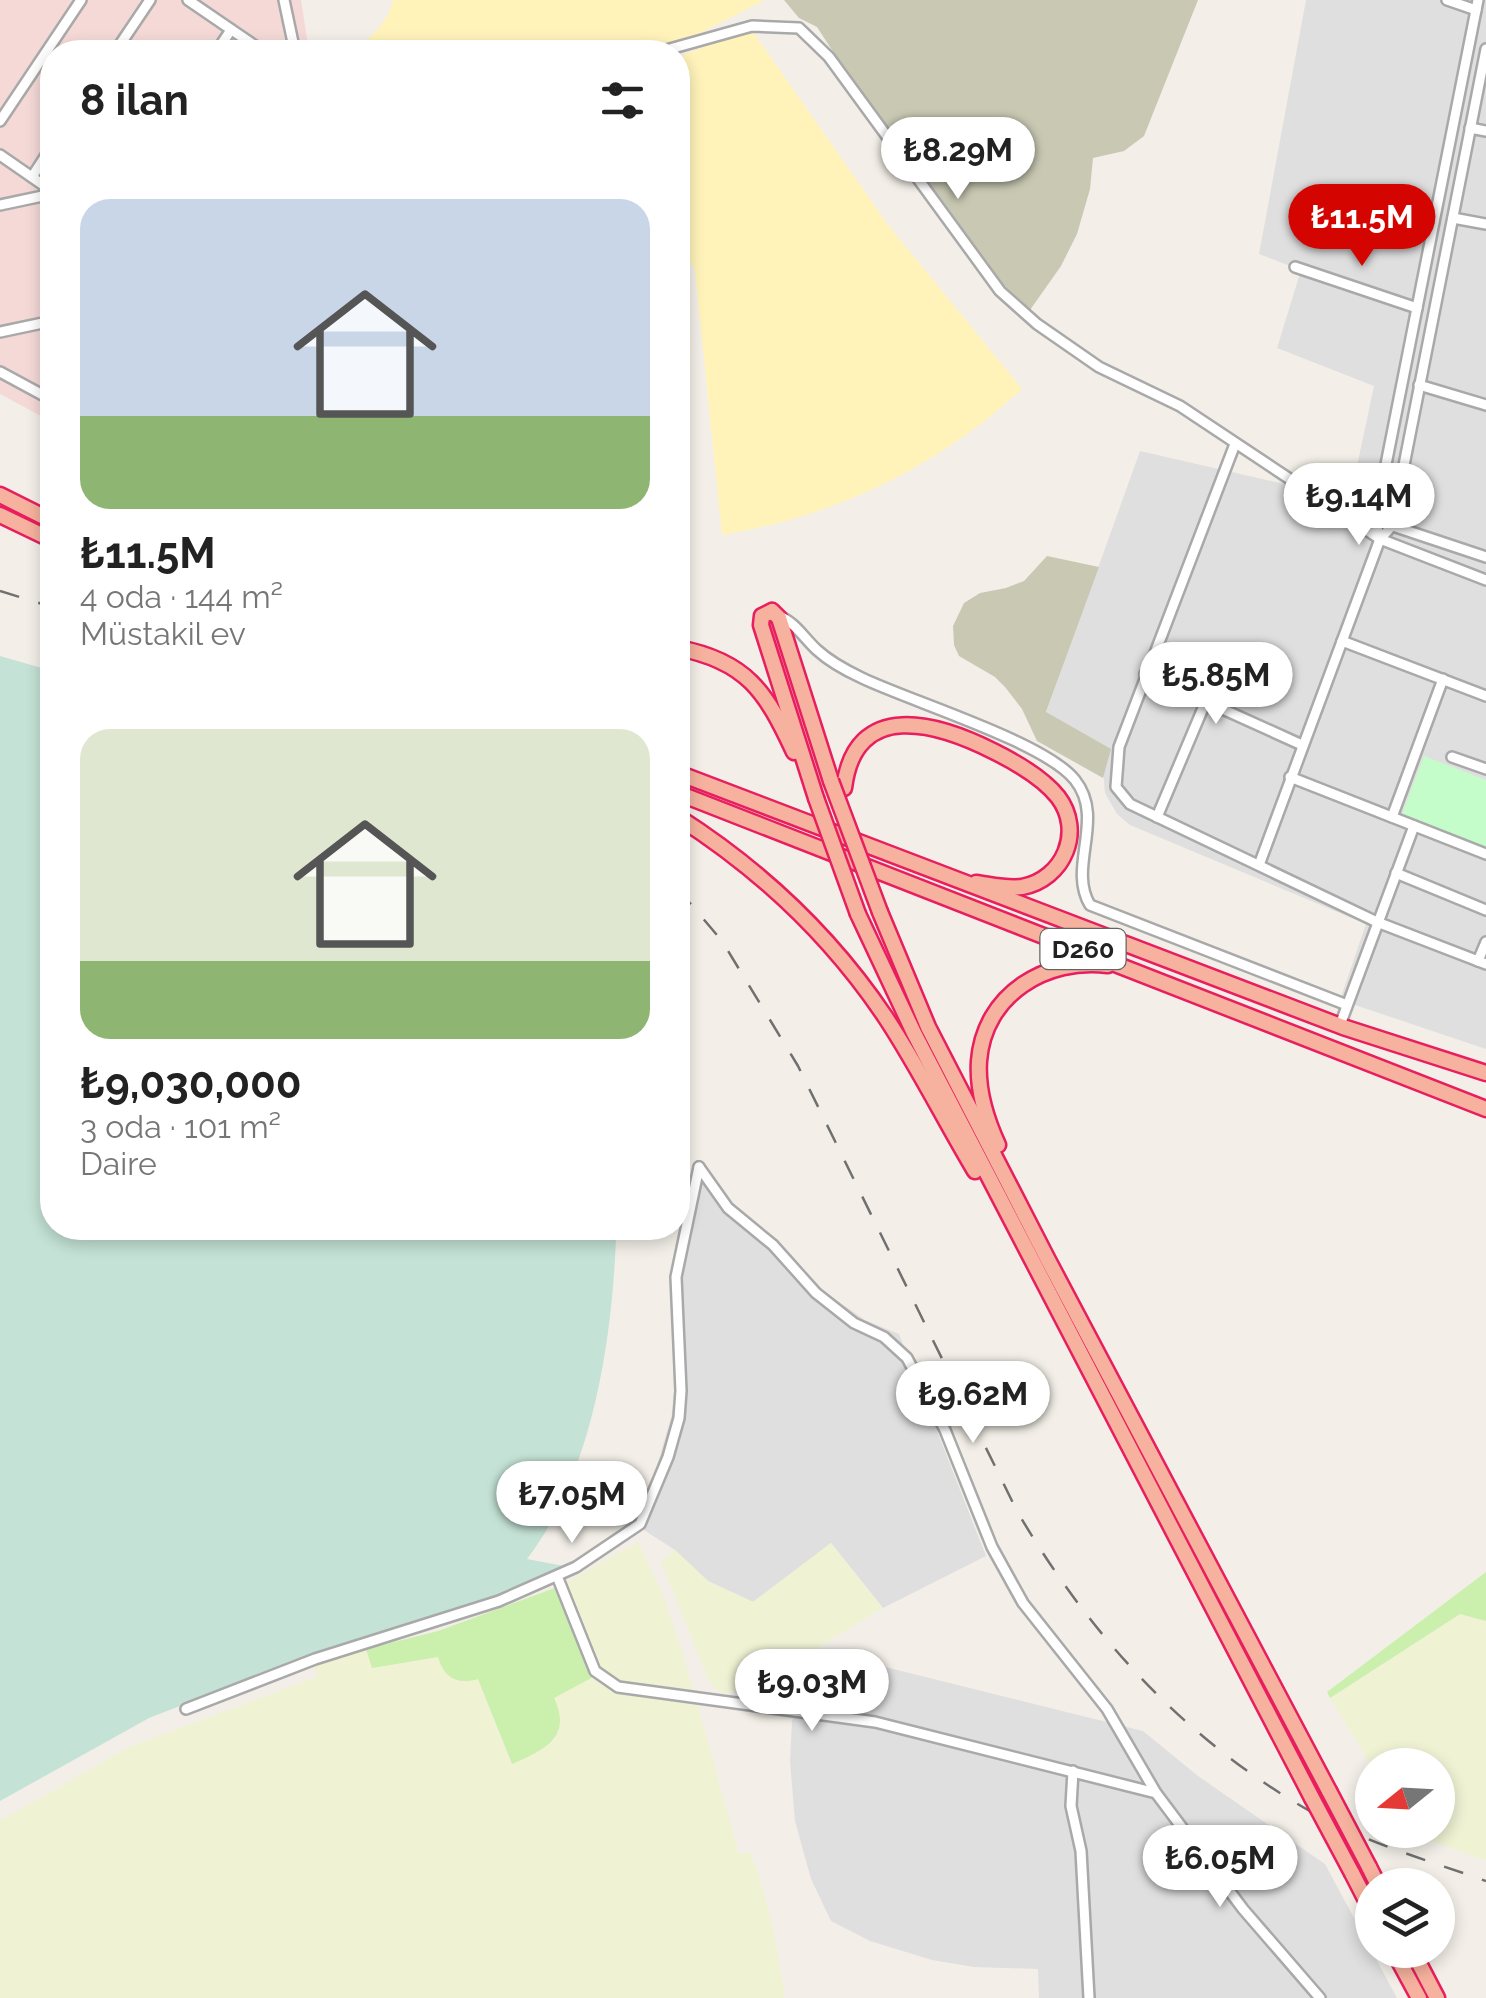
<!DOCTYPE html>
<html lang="tr">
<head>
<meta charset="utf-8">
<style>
  :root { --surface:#fff; --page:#f2f2f2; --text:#222; --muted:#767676; --accent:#d40500 }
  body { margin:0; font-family:Raleway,sans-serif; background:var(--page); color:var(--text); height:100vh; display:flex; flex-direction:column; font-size:38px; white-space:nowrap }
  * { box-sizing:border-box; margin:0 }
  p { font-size:32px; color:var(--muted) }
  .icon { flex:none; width:55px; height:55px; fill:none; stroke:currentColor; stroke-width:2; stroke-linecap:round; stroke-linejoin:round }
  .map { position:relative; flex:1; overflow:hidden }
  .panel { position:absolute; left:40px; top:40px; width:650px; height:1200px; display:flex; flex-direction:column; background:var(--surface); border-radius:40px; box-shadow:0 5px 15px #0003 }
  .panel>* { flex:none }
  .needle { width:65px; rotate:252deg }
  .buttons { position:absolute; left:1355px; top:1748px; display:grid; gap:20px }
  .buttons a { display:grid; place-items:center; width:100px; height:100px; border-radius:50%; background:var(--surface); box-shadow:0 5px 15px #0003; font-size:50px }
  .price { position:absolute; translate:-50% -85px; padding:0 22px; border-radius:35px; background:#fff; color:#222; font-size:32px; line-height:65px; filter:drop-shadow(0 2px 5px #0008) }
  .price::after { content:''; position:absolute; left:50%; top:60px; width:30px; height:22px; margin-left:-15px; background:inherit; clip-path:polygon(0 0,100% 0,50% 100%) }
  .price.on { background:var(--accent); color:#fff }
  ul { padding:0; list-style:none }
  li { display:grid; align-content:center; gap:20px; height:530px; padding:0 40px }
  li span { display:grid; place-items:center; height:310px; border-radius:30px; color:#555 }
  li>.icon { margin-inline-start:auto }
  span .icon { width:180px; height:180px; fill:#fffc; stroke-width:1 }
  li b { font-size:42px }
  h2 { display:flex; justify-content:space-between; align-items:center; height:120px; padding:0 40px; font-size:42px }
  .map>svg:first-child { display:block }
  .residential { fill:#e0dfdf }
  .commercial { fill:#f4d9d7 }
  .construction { fill:#c8c8b3 }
  .farmland { fill:#eff2d3 }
  .grass { fill:#cbefac }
  .wetland { fill:#c4e2d5 }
  .sand { fill:#fff3ba }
  .park { fill:#c5fdca }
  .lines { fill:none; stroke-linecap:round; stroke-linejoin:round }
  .minor-casing { stroke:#a9a9a9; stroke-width:14 }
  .trunk-casing { stroke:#e81e5f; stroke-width:19 }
  .minor { stroke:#fff; stroke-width:9 }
  .trunk { stroke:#f6b29e; stroke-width:14 }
  .rail { stroke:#707070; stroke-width:2.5; stroke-dasharray:20 20; stroke-linecap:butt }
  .trunk-bridge-casing { stroke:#e81e5f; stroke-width:19; stroke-linecap:butt }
  .trunk-bridge { stroke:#f6b29e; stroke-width:14 }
  .labels { text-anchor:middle; stroke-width:10; stroke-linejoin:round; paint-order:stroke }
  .shield { fill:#fff; stroke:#646464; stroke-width:2.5 }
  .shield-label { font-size:25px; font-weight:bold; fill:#222 }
</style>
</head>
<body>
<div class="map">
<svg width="1486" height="1998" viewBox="0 0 1486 1998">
  <rect width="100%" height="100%" fill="#f3efe8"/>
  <!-- residential -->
  <g class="residential">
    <polygon points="1306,0 1486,0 1486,1049 1340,1000 1366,924 1130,825 1117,814 1105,793 1103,771 1110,749 1046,713 1140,451 1350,499 1374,386 1277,348 1301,270 1259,254"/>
    <polygon points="712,1181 745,1218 778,1244 816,1286 865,1320 899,1334 986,1556 883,1608 831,1543 753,1602 708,1581 675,1550 633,1523 656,1469 672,1414 675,1381 672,1280 689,1183"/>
    <polygon points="861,1661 1143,1731 1198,1776 1325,1864 1397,1998 1039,1998 1038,1969 974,1967 932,1960 870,1941 831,1921 811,1879 795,1821 790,1761 792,1721 804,1694 817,1679 842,1665"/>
  </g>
  <!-- commercial -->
  <polygon class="commercial" points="0,0 301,0 309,52 52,52 52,422 0,394"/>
  <!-- construction -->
  <g class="construction">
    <polygon points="784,0 1198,0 1144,136 1124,151 1093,158 1090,189 1077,234 1061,266 1030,310 980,262 924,192 817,27 799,18"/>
    <polygon points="1047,556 1099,567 1046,712 1111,749 1103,778 1037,741 1022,709 1005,687 995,677 959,656 954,645 953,626 964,603 980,593 1006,588 1024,581"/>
  </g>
  <!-- farmland -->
  <g class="farmland">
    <polygon points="638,1542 662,1593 684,1657 739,1854 750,1852 759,1876 773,1927 785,1998 0,1998 0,1821 129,1747 317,1677 315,1666 366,1649 372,1668 438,1657 456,1681 478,1679 511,1764 552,1742 559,1731 554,1698 560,1586"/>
    <polygon points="831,1543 883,1608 791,1664 725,1694 717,1690 708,1679 661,1561 675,1550 708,1581 753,1602"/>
    <polygon points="1460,1614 1486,1621 1486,1861 1416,1835 1412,1830 1438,1830 1438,1765 1372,1766 1330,1698"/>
  </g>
  <!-- grass -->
  <g class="grass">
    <polygon points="1486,1572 1486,1621 1460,1614 1330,1698 1327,1692"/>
    <path d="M560,1586L595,1676L554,1698C573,1738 543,1750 512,1764L478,1679C457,1685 444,1678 438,1657L372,1668L366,1649L438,1631Z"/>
  </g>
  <!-- wetland -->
  <path class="wetland" d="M0,656L52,671V1228H613L616,1238C612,1342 592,1474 527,1559L569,1567L502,1595L433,1620L333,1646L149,1718L0,1801Z"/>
  <!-- sand -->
  <g class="sand">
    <path d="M393,0H765L663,52H353C369,39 389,22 393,0Z"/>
    <path d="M753,32L888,225L1022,389C936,468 836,516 722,535L695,271L688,258L678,251V57L721,40Z"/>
  </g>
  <!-- park -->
  <polygon class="park" points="1424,756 1486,780 1486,850 1401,817"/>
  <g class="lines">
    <defs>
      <g id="minor">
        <polyline points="188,0 264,52"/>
        <polyline points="284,0 295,52"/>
        <polyline points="1447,0 1476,10"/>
        <polyline points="115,52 150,0"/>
        <polyline points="216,52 231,30"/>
        <polyline points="659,52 752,26 799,28 829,57 1000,291 1037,324 1099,367 1180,406 1380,539 1486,580"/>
        <polyline points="0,121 81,0"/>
        <polyline points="1470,128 1486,131"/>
        <polyline points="0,155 52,191"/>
        <polyline points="32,177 52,146"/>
        <polyline points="0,205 52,194"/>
        <polyline points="1453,218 1486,224"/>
        <polyline points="1295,267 1417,308"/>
        <polyline points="0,332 52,321"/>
        <polyline points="0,372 52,400"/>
        <polyline points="1419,385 1486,405"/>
        <polyline points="1235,444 1119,747 1116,787 1130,804 1377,922 1486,964"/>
        <polyline points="1308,486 1375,520 1486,557"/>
        <polyline points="1380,539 1375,520 1478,0"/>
        <path d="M777,615C795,622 803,637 817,650C829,661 847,671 862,678C912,702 1045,742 1075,780C1106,819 1067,867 1090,905L1347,1005"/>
        <polyline points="1342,641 1486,696"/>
        <polyline points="1145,674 1302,745"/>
        <polyline points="1452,757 1486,769"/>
        <polyline points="1290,777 1486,854"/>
        <polyline points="1157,817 1206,701"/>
        <polyline points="1392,817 1443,679"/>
        <polyline points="1259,865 1380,539 1392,526 1486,49"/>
        <polyline points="1396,873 1486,910"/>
        <polyline points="1478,961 1486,942"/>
        <polyline points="1340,1025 1414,826"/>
        <polyline points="699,1167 728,1208 773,1245 816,1293 854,1323 884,1337 907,1358 945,1430 992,1547 1023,1603 1107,1709 1156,1793 1243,1909 1320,1998"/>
        <polyline points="557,1576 595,1671 618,1687 875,1722 1156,1793"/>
        <polyline points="186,1709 315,1659 499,1601 576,1567 640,1524 668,1457 679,1418 681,1391 676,1277 699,1167"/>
        <polyline points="1073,1771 1071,1806 1081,1851 1089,1998"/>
      </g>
      <g id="trunk">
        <polyline points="0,495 52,521"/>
        <polyline points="0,515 52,540"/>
        <path d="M678,648C747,661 766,692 794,752"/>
        <polyline points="678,773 1343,1027 1486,1073"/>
        <path d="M844,788C855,698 938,723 995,752C1017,763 1043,778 1058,797C1084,831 1064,879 1022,887C1007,889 991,885 976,883"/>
        <polyline points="678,793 1486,1109"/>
        <polyline points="816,798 761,625 762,616 772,611 779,618 831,781"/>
        <path d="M678,817C761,870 831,936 886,1018C919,1068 945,1121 975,1171"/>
        <polyline points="880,912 928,1027 1048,1260 1329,1791"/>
        <polyline points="858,914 914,1033 1312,1798"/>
        <path d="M998,1145C986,1119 977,1090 979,1061C984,994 1047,957 1108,965"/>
        <polyline points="1369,1867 1378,1885"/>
        <polyline points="1352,1873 1372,1912"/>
        <polyline points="1393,1950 1419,1998"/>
        <polyline points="1412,1950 1437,1998"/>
      </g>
    </defs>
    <!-- minor casing -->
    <use href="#minor" class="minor-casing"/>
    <!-- trunk casing -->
    <use href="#trunk" class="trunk-casing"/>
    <!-- minor -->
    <use href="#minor" class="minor"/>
    <!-- trunk -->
    <use href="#trunk" class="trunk"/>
    <!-- rail -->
    <g class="rail">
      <polyline points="0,591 52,607"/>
      <path d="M678,889L722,941L798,1066L1017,1511C1088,1633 1184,1739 1308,1810C1363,1842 1427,1860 1486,1881"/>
    </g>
    <defs>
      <g id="trunk-bridge">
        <polyline points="831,781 880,912"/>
        <polyline points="816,798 858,914"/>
        <polyline points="1329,1791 1369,1867"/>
        <polyline points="1312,1798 1352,1873"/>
      </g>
    </defs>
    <!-- trunk-bridge casing -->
    <use href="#trunk-bridge" class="trunk-bridge-casing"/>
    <!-- trunk-bridge -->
    <use href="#trunk-bridge" class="trunk-bridge"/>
  </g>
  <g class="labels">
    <!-- shield labels -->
    <rect class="shield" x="1040.5" y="929" width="85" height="40" rx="8"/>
    <g class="shield-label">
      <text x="1083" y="958">D260</text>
    </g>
  </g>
</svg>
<div class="buttons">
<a><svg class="needle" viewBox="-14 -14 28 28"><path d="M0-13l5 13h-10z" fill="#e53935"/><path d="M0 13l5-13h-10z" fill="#767676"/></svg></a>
<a><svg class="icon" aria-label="layers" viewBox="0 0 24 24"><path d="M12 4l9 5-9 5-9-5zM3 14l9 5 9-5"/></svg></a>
</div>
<b class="price" style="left:958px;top:202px">₺8.29M</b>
<b class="price on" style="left:1362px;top:269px">₺11.5M</b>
<b class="price" style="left:1359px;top:548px">₺9.14M</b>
<b class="price" style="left:1216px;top:727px">₺5.85M</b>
<b class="price" style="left:973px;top:1446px">₺9.62M</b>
<b class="price" style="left:572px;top:1546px">₺7.05M</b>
<b class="price" style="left:812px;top:1734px">₺9.03M</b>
<b class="price" style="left:1220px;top:1910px">₺6.05M</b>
<section class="panel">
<h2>8 ilan<svg class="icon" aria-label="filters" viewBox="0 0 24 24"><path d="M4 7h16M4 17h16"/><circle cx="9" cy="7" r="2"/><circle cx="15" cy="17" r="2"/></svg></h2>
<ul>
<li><span style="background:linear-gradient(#c9d6e8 70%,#8fb573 0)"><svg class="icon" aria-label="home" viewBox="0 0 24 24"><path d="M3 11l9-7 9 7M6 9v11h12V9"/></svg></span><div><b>₺11.5M</b><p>4 oda · 144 m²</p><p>Müstakil ev</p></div></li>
<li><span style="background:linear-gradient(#dfe7d0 75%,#8fb573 0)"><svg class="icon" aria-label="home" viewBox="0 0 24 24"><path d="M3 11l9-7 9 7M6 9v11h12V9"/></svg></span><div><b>₺9,030,000</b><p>3 oda · 101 m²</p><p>Daire</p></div></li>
</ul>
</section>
</div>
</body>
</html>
